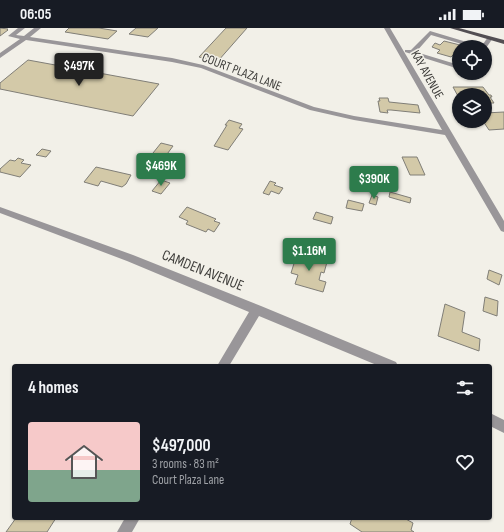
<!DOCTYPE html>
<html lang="en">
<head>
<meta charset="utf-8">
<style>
  :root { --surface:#171b24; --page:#20242c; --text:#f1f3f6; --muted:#9ea1a6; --line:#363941; --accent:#2d7c4c }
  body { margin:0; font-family:"Sofia Sans Condensed",sans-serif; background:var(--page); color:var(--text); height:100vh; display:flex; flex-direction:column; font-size:15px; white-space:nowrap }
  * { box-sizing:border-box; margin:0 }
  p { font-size:13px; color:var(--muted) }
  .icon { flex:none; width:22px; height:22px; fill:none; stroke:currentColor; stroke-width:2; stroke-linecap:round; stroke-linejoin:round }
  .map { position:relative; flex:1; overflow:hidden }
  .drawer { position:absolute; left:12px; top:336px; width:480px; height:156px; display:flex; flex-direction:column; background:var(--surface); border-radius:4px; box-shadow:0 1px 3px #0004 }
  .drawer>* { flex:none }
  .buttons { position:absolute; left:452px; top:12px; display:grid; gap:8px }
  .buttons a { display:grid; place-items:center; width:40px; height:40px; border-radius:50%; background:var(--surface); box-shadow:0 1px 3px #0004; font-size:20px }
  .price { position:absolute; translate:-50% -34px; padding:0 9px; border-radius:4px; background:var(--accent); color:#fff; font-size:13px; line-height:26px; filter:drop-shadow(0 1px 2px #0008) }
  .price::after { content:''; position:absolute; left:50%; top:24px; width:12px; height:9px; margin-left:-6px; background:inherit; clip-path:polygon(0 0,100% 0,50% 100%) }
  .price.on { background:#222; color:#fff }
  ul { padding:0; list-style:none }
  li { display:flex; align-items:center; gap:12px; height:100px; padding:0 16px }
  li+li { border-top:1px solid var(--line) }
  li span { display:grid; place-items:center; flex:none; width:112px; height:80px; border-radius:4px; color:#555 }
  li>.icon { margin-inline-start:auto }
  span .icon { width:48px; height:48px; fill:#fffc; stroke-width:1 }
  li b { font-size:17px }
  h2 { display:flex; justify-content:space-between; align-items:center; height:48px; padding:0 16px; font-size:17px }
  .status { display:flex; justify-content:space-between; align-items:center; height:28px; padding:0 20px; background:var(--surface); direction:ltr }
  .status svg { height:11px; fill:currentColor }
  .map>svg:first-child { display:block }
  .building { fill:#d3c9a8; stroke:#807e77 }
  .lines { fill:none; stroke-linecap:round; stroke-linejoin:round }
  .minor { fill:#999699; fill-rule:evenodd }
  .major { fill:#534f53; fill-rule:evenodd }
  .labels { text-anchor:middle; stroke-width:3; stroke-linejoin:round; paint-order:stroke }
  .far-street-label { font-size:13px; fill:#3e3d3a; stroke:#f2f0e8 }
  .street-label { font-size:15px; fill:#3e3d3a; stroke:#f2f0e8 }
</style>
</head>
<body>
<div class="status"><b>06:05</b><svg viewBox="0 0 49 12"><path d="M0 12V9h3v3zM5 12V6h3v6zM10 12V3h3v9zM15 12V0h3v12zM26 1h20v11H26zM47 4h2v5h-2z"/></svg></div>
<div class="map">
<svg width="504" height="504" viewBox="0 0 504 504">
  <rect width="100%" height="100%" fill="#f2f0e8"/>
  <!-- building -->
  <g class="building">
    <polygon points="0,0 8,1 7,2 8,2 0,8"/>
    <polygon points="69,0 99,0 117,3 108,11 65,4"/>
    <polygon points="136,0 158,0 148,9 129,6"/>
    <polygon points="226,0 247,0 218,33 199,29"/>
    <polygon points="444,13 460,17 462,19 459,19 459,23 457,23 451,29 437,25 440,22 432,19 435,15 440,17"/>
    <polygon points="28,32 159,56 133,88 0,61 0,55"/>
    <polygon points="453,59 483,59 489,67 491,67 492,69 490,69 494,75 485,75 485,67 459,67 459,70"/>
    <polygon points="379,70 388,70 389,74 418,77 420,85 391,82 387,82 388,85 380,84 378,73 380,73"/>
    <polygon points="504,84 504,101 489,102 483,93 485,93 485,85"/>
    <polygon points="229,92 242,96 239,100 243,101 228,122 214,118 227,97 225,97"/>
    <polygon points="161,115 173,118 162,133 149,130"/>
    <polygon points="42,121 51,123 46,129 36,127"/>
    <polygon points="402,129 417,129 425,147 410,147"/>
    <polygon points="18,130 24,132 21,135 31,137 20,149 0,144 0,141 10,132 15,133"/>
    <polygon points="96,139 131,147 126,156 122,159 101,153 98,158 84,154"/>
    <polygon points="161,152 170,155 161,166 152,163"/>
    <polygon points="270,153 276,155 274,157 283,160 279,166 271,163 269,167 263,165"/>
    <polygon points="390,164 411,170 410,175 389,169"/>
    <polygon points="372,167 378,169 376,177 369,175"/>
    <polygon points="348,172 364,176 362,183 346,180"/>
    <polygon points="187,179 216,191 214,193 220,195 214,204 208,201 206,204 186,196 188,193 179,189"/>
    <polygon points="316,184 333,189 331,196 313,191"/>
    <polygon points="297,226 327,234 324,245 321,244 319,252 326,254 323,264 295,256 298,247 291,245"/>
    <polygon points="489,242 502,247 499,257 487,251"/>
    <polygon points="485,269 498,273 497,288 483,283"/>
    <polygon points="445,276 465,284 462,304 480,311 479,323 438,308"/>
    <polygon points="16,490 56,490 47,504 6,504"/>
    <polygon points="352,490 404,490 413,495 411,502 414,504 362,504 350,496"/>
  </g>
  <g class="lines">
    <!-- minor -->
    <g class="minor">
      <polygon points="18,0 25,0 16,7 24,8 34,0 41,0 30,9 172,30 203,37 314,79 354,88 442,102 384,0 390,0 504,193 504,204 501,203 445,107 354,92 310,82 201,40 172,34 26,12 0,30 0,25 20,11 8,8"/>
      <polygon points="430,3 480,18 481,19 472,19 431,7 416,24 459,37 459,41 405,24 405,22 411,22"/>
      <polygon points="488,9 493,10 486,20 481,19"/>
      <polygon points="0,179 133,227 261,278 396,334 398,338 379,338 259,288 229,338 217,338 249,284 127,233 0,185"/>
      <polygon points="490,385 504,392 504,405 490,398"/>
      <polygon points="125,490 140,490 132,504 117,504"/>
    </g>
    <!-- major -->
    <polygon class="major" points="450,0 459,0 504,12 504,16"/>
  </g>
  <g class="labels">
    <!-- far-street labels -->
    <g class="far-street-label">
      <text transform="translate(242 43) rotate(21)" y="5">COURT PLAZA LANE</text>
      <text transform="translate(428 46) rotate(61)" y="5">KAY AVENUE</text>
    </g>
    <!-- street labels -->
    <g class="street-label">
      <text transform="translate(203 242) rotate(22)" y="5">CAMDEN AVENUE</text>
    </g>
  </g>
</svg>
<div class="buttons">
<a><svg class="icon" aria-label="locate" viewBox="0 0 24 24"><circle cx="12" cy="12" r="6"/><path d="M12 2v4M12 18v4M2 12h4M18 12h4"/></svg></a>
<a><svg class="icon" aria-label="layers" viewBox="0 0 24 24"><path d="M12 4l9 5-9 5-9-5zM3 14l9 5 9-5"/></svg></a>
</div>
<b class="price on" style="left:79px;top:59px">$497K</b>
<b class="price" style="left:161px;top:159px">$469K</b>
<b class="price" style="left:374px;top:172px">$390K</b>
<b class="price" style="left:309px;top:244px">$1.16M</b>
<section class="drawer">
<h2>4 homes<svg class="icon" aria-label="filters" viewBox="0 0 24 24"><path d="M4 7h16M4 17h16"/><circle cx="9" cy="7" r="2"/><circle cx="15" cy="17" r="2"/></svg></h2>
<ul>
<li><span style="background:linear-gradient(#f6c9c9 60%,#7fa58c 0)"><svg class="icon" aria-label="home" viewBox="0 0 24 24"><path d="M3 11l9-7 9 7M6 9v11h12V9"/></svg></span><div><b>$497,000</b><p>3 rooms · 83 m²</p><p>Court Plaza Lane</p></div><svg class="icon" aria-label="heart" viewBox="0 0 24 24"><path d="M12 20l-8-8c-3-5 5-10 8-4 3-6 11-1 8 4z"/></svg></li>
</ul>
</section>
</div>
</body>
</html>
